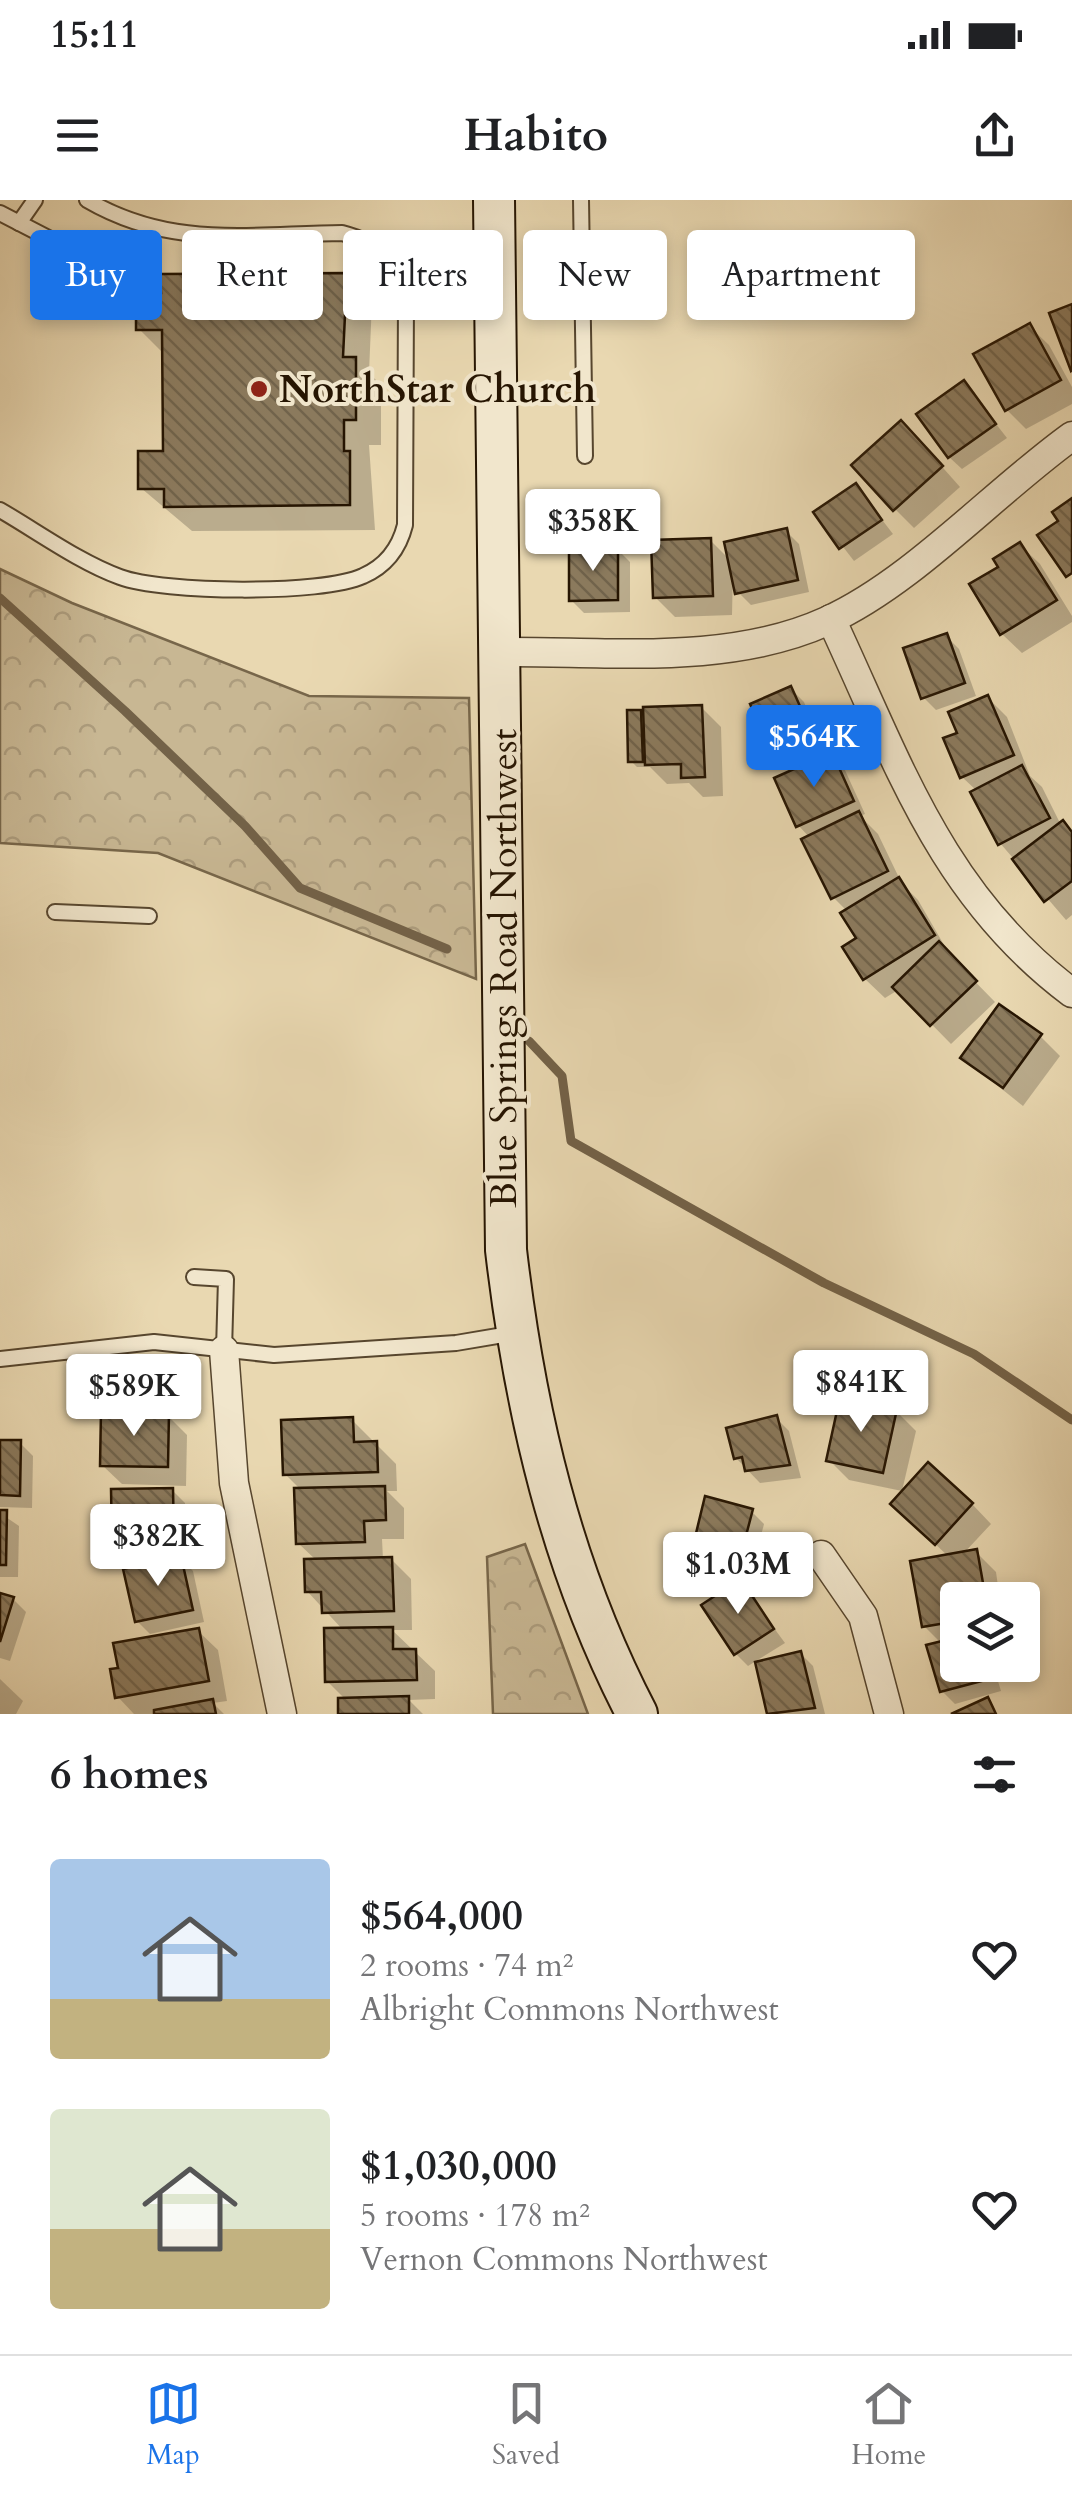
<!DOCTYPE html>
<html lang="en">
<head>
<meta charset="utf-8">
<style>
  :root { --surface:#fff; --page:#f2f2f2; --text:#202124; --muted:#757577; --line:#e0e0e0; --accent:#1a73e8 }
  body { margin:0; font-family:Cardo,serif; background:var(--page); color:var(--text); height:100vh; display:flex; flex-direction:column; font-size:38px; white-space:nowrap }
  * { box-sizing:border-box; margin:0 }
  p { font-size:32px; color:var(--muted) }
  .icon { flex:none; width:55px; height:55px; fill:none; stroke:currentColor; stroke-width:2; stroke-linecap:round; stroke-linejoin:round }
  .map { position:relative; height:1514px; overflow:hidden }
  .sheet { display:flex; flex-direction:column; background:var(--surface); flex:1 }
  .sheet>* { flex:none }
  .banner { position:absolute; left:30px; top:30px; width:1012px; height:90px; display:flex; gap:20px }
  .fabs { position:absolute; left:940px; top:1382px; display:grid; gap:20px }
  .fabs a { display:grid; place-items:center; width:100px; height:100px; border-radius:10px; background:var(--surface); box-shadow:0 5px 15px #0003; font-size:50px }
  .price { position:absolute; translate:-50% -85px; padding:0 22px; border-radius:10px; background:#fff; color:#222; font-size:32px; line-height:65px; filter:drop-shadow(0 2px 5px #0008) }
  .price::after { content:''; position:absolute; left:50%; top:60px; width:30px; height:22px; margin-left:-15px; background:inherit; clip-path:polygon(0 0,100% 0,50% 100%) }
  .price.on { background:var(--accent); color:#fff }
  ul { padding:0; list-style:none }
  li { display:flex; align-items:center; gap:30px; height:250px; padding:0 50px }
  li span { display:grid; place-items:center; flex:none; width:280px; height:200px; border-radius:10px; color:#555 }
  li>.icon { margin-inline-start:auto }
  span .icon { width:120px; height:120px; fill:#fffc; stroke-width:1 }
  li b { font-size:42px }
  h2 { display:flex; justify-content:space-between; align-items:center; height:120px; padding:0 50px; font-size:42px }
  .chip { padding:0 35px; border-radius:10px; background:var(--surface); box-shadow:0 5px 15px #0003; font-size:35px; line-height:90px }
  .chip.on { background:var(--accent); color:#fff }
  .status { display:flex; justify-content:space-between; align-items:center; height:70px; padding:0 50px; background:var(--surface); direction:ltr }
  .status svg { height:28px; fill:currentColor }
  header { display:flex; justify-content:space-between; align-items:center; height:130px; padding:0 50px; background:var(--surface); font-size:45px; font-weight:700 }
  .menu { display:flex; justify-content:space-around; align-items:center; height:140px; border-top:2px solid var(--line); background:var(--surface); font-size:28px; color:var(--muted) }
  .menu a { display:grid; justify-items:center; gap:5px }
  .menu .on { color:var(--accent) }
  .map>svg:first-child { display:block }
  .forest { fill:url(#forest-crowns); stroke:#77664a; stroke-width:2.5 }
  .shadow { fill:#0003 }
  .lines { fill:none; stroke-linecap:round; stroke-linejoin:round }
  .stream { stroke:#736248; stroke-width:9 }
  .building { fill:url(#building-back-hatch); stroke:#261502; stroke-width:2.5 }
  .lane-casing { stroke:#57462e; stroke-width:18 }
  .street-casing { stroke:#57462e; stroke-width:31 }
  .secondary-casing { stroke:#261502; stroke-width:44 }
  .lane { stroke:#f1e6cc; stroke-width:14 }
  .street { stroke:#f1e6cc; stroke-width:28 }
  .secondary { stroke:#f1e6cc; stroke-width:40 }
  .poi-dot { fill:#8f2418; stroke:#f1e6cc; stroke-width:4 }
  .labels { text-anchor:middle; stroke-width:8; stroke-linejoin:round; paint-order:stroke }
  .poi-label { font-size:38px; font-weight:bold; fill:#261502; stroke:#f1e6cc; text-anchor:start }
  .street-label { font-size:38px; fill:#261502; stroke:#f1e6cc }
</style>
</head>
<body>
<div class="status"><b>15:11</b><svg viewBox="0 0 49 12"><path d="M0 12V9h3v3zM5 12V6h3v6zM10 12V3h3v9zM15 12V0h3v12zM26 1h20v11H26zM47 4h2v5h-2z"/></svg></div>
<header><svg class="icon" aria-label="menu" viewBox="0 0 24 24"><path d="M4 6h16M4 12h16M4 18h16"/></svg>Habito<svg class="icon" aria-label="share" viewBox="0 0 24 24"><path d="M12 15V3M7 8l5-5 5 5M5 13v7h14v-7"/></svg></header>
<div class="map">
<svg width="1072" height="1514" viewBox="0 0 1072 1514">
  <defs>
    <pattern id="forest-crowns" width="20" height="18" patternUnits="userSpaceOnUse" patternTransform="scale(2.5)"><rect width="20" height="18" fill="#c8b793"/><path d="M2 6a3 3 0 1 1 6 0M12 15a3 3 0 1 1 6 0" fill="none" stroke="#ac9c7d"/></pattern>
    <pattern id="building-back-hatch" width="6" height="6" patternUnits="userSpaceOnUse" patternTransform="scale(2.5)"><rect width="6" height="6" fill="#8b7a5d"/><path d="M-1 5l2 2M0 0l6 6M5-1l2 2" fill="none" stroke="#71634b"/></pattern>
  </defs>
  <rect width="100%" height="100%" fill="#e9d8b1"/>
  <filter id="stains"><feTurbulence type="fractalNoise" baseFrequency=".002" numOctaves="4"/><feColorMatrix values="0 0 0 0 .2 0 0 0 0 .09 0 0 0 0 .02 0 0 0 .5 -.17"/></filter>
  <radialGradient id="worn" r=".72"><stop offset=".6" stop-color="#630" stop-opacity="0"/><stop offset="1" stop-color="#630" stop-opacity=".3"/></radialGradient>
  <!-- forest -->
  <g class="forest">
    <polygon points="0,369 72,403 309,496 469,498 476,779 158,653 0,643"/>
    <polygon points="525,1344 588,1514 493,1514 487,1357"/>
  </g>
  <!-- shadow -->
  <g class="shadow">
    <polygon points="346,75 372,101 369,173 381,185 381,245 369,245 375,330 192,331 141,288 165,253 165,155 139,129"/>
    <polygon points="1029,126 1049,145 1072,187 1072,204 1026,229 1007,210"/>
    <polygon points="964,183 1007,238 962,269 949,257"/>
    <polygon points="921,243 960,287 914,328 895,309"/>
    <polygon points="856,286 893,334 854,361 816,312"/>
    <polygon points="786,331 799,344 809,392 751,405 738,392 733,370 732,415 675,417 655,397 710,340 731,361"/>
    <polygon points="1020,345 1040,364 1072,416 1072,422 1022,453 1002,434 972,385 1001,368"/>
    <polygon points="617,349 630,362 630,412 584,413 571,400"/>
    <polygon points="946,436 959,449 976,496 936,510 923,497"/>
    <polygon points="791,489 804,502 822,545 784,561 771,548"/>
    <polygon points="988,498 1007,517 1030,576 1042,587 1061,625 1072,632 1072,715 1066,720 1000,643 977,591 962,577 960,534"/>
    <polygon points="701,507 721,527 723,596 703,597 689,583 667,584 650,567 637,567 631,561 640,512 646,518"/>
    <polygon points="831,555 844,568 865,614 860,616 878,634 902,684 918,700 951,757 995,802 951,844 898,790 885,798 865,779 859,739 848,712 833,697 810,638 799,626"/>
    <polygon points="1040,836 1060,856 1023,906 963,858"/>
    <polygon points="896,1211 916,1231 902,1291 849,1280 829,1260"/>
    <polygon points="167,1215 187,1235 186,1286 122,1284 102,1265"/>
    <polygon points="776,1218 789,1231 801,1278 760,1283 736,1258"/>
    <polygon points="352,1220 396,1264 397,1291 387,1291 404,1308 404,1339 382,1339 383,1359 391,1359 411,1379 412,1430 392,1430 435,1471 435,1499 409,1500 423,1514 341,1514 346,1500 327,1481 343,1430 307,1391 317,1361 298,1343 302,1291 285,1274"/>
    <polygon points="0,1243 20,1243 33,1256 32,1308 0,1307"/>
    <polygon points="172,1290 185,1303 186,1353 127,1355 114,1342"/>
    <polygon points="972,1304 991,1324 963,1354 976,1352 996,1372 1000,1400 958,1400 958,1465 993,1465 1001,1491 955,1504 942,1491 942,1444 924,1426 949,1357 913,1323"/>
    <polygon points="751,1311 764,1324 750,1378 706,1366 693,1353"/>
    <polygon points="0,1313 19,1326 18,1377 0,1377"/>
    <polygon points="180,1358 193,1371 204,1422 150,1434 137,1421"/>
    <polygon points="740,1382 785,1443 748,1466 736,1454"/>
    <polygon points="0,1395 13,1399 26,1412 10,1461 0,1458"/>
    <polygon points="198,1431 218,1450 227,1501 213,1503 224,1514 134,1514 118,1497"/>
    <polygon points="800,1453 813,1466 825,1514 770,1514 758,1463"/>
    <polygon points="0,1479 23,1501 16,1514 0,1514"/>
  </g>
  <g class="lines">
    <!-- stream -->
    <g class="stream">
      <polyline points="0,398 125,511 245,626 300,688 447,749"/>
      <polyline points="529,841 562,876 571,941 824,1083 974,1154 1072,1220"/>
    </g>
  </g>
  <!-- building -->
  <g class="building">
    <polygon points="347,73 343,157 356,157 356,220 344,220 344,251 350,251 350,305 164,307 164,289 138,289 138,251 163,251 162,130 136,130 136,93 161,93 160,74"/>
    <polygon points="1072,104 1072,170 1071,171 1049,113"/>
    <polygon points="1030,123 1061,180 1005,211 973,154"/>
    <polygon points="964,180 996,224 948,258 916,214"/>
    <polygon points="901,220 943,266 893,311 851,265"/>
    <polygon points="856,283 882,320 839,349 813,312"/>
    <polygon points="1072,298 1072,373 1066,377 1037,335 1058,321 1052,312"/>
    <polygon points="787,328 798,380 735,394 724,342"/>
    <polygon points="711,338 713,396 653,398 651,340"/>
    <polygon points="1020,342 1057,400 1000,435 969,384 998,367 993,359"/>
    <polygon points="569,347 618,347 618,400 569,401"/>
    <polygon points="947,433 965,483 921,499 903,448"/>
    <polygon points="791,486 811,531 769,549 750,504"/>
    <polygon points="988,495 1014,555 960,578 943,538 957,533 948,512"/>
    <polygon points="702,505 705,577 681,578 681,564 645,565 643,507"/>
    <polygon points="627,510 641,510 643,562 628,562"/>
    <polygon points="832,552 854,601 796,627 774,578"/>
    <polygon points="1022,565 1050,618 998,645 970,592"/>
    <polygon points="859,611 888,671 831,699 801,639"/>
    <polygon points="1063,620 1072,632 1072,681 1044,702 1012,659"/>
    <polygon points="899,677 935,735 863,780 842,747 856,738 840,713"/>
    <polygon points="939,741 977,781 930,826 892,787"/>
    <polygon points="999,804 1042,834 1003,888 960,858"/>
    <polygon points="840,1197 897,1209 883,1273 826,1261"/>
    <polygon points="101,1211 169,1212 168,1267 100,1266"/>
    <polygon points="777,1215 790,1265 745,1271 742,1257 734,1259 726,1228"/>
    <polygon points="353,1217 354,1242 377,1241 378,1272 283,1275 281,1220"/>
    <polygon points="0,1240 21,1240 20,1296 0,1295"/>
    <polygon points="928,1262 973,1303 935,1345 890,1304"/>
    <polygon points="385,1286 386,1320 364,1321 365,1342 296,1344 294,1288"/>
    <polygon points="173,1288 174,1341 112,1343 111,1289"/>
    <polygon points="705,1296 753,1309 738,1366 691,1354"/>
    <polygon points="0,1310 7,1310 6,1365 0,1365"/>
    <polygon points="977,1349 986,1400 958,1400 958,1421 922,1427 910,1361"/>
    <polygon points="181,1356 193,1410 135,1422 123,1369"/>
    <polygon points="392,1357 394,1411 322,1413 321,1392 305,1392 304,1359"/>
    <polygon points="741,1379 774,1429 734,1455 701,1405"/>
    <polygon points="0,1393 14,1397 0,1442"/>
    <polygon points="393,1427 393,1449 416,1449 417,1480 325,1482 324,1428"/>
    <polygon points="199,1428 209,1481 115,1498 110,1469 118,1468 113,1443"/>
    <polygon points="958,1437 958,1465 985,1465 989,1479 940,1492 926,1445"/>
    <polygon points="801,1451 815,1508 767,1514 755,1462"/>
    <polygon points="409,1496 409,1514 338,1514 338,1498"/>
    <polygon points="988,1497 996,1514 951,1514"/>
    <polygon points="213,1499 216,1514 154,1514 154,1510"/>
  </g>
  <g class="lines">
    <defs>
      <g id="lane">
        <polyline points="581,0 585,256"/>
        <polyline points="0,13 85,57"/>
        <polyline points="19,23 35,0"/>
        <path d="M0,310C38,332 79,362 120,377C163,393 322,395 363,376C386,366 399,349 405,325L406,97C399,60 377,42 342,33C248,34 171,49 87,0"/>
        <polyline points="55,712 149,716"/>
        <polyline points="194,1077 226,1079 224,1150"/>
        <polyline points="0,1159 154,1142 274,1155 456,1143 515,1133"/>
      </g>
      <g id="street">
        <path d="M831,419C898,562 941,695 1072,793"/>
        <path d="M502,452C608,451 728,466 827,421C913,382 994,292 1072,236"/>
        <polyline points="224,1150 234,1283 282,1514"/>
        <polyline points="821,1355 863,1416 889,1514"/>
      </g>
      <path id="secondary" d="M494,0L506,1050C525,1212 561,1368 637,1514"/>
    </defs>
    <!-- lane casing -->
    <use href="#lane" class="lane-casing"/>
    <!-- street casing -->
    <use href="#street" class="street-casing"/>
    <!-- secondary casing -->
    <use href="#secondary" class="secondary-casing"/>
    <!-- lane -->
    <use href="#lane" class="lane"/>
    <!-- street -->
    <use href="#street" class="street"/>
    <!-- secondary -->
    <use href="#secondary" class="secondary"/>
  </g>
  <!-- markers -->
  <circle class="poi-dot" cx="259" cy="189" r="10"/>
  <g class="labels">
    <!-- poi labels -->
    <g class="poi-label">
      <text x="279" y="202">NorthStar Church</text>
    </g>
    <!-- street labels -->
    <g class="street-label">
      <text transform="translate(503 768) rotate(-90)" y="13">Blue Springs Road Northwest</text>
    </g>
  </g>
  <rect width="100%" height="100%" filter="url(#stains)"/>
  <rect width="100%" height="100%" fill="url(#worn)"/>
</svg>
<div class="fabs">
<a><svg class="icon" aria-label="layers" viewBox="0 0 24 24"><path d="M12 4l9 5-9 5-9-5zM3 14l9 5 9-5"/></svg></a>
</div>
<b class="price" style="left:593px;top:374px">$358K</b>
<b class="price on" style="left:814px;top:590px">$564K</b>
<b class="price" style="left:861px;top:1235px">$841K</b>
<b class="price" style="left:134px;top:1239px">$589K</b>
<b class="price" style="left:158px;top:1389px">$382K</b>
<b class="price" style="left:738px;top:1417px">$1.03M</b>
<div class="banner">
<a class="chip on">Buy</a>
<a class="chip">Rent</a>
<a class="chip">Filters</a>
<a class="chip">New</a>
<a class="chip">Apartment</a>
</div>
</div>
<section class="sheet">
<h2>6 homes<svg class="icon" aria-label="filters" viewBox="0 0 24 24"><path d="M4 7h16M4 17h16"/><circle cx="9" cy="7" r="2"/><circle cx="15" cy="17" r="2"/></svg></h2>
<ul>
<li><span style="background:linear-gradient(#a9c7e8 70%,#c2b280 0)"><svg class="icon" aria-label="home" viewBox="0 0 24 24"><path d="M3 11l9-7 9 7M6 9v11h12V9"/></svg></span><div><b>$564,000</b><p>2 rooms · 74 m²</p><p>Albright Commons Northwest</p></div><svg class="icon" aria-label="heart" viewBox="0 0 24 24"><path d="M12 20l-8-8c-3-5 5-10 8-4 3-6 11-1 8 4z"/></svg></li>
<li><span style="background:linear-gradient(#dfe7d0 60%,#c2b280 0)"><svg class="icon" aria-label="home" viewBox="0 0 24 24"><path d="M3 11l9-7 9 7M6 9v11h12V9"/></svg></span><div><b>$1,030,000</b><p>5 rooms · 178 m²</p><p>Vernon Commons Northwest</p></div><svg class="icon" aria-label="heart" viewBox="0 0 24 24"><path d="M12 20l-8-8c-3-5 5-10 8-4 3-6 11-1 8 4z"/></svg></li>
</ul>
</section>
<nav class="menu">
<a class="on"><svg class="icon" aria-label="map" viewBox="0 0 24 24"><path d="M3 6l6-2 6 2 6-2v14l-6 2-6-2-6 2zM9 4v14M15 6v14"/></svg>Map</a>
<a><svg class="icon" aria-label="saved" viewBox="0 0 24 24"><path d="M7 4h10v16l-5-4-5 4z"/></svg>Saved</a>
<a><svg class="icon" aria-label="home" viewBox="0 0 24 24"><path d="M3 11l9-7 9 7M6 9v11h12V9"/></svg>Home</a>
</nav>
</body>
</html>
